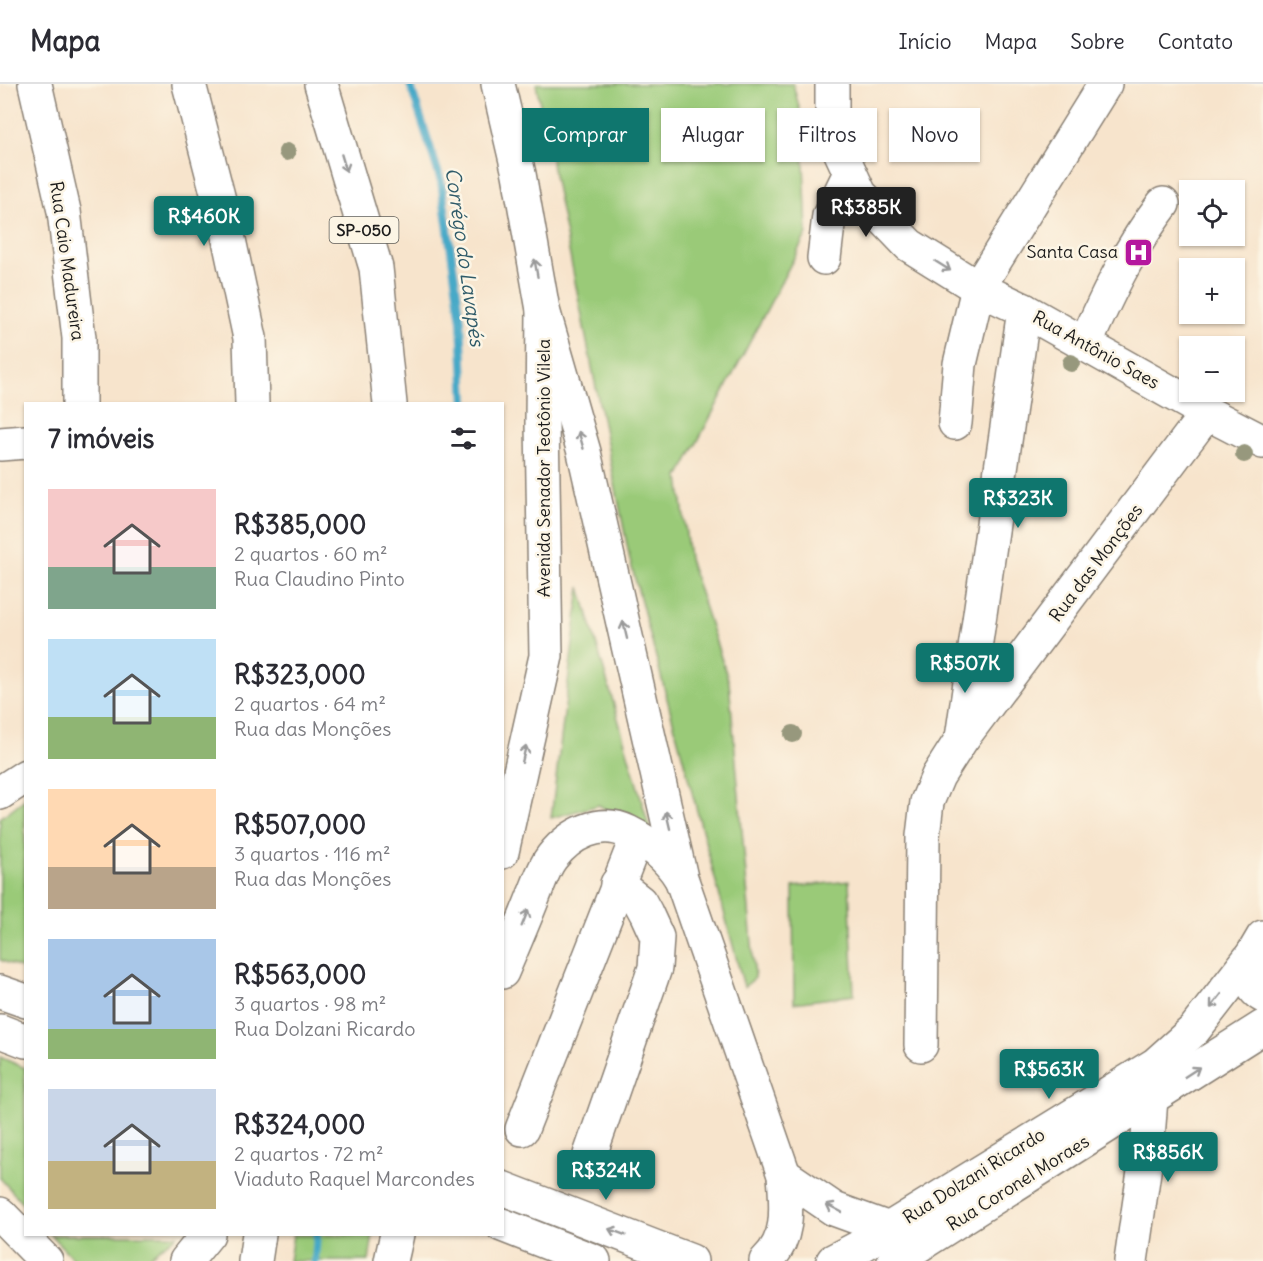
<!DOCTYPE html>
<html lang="pt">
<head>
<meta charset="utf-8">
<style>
  :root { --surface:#fff; --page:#f7f7f7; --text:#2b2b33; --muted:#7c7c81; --line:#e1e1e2; --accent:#0f766e }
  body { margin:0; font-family:Delius,sans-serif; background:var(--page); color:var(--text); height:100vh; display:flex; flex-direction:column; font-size:22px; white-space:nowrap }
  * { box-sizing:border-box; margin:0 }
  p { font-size:20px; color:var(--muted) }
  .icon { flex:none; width:33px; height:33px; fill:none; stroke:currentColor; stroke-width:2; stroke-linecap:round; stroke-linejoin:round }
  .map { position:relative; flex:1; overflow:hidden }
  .drawer { position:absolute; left:24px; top:318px; width:480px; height:834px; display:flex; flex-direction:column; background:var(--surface); border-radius:0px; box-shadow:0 2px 4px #0004 }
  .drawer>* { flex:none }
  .hud { position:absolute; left:522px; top:24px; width:570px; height:54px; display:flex; gap:12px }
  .tools { position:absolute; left:1179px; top:96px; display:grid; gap:12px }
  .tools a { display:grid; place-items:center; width:66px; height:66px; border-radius:0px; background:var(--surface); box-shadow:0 2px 4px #0004; font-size:30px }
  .price { position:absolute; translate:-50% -51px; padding:0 14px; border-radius:6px; background:var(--accent); color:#fff; font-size:20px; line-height:39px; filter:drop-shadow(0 2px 3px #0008) }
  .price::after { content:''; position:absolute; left:50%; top:36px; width:18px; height:14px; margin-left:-9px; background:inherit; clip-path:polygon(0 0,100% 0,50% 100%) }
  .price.current { background:#222; color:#fff }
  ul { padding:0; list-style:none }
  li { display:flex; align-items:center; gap:18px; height:150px; padding:0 24px }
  li span { display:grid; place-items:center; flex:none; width:168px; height:120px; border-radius:0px; color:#555 }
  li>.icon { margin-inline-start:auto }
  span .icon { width:72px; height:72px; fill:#fffc; stroke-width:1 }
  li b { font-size:26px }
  h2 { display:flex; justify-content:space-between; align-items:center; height:72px; padding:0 24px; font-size:26px }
  .chip { padding:0 21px; border-radius:0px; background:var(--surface); box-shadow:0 2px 4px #0004; font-size:21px; line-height:54px }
  .chip.current { background:var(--accent); color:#fff }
  header { display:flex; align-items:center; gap:36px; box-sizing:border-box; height:84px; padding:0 30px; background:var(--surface); border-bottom:2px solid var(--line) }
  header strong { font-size:28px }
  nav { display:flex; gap:33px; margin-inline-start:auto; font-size:21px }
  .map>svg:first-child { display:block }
  .green { fill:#9aca78; stroke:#5b734a; stroke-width:1.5 }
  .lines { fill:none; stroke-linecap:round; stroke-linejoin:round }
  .stream { stroke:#47a9c7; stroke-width:8 }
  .minor-casing { stroke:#8a8074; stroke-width:36 }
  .major-casing { stroke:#8a8074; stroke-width:36 }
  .highway-casing { stroke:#8a8074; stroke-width:36 }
  .minor { stroke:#fff; stroke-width:33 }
  .major { stroke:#fff; stroke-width:33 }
  .highway { stroke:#fff; stroke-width:33 }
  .tree { fill:#97987d }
  .oneway { stroke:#999 }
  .labels { text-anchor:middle; stroke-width:5; stroke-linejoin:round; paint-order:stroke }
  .shield { fill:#fcf5e5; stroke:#5f5d58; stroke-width:1.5 }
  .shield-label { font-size:16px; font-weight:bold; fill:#1c1c1c }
  .poi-label { font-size:18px; fill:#1c1c1c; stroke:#fcf5e5; text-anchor:end }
  .street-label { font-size:18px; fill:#1c1c1c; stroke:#fcf5e5 }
  .water-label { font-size:20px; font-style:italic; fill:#2f5b69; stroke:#fcf5e5 }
</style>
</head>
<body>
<header>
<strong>Mapa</strong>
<nav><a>Início</a><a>Mapa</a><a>Sobre</a><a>Contato</a></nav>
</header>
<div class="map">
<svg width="1263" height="1177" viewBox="0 0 1263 1177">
  <rect width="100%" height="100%" fill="#fcf5e5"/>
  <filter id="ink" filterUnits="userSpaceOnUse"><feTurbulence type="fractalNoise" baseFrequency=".0167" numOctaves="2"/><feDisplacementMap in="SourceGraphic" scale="12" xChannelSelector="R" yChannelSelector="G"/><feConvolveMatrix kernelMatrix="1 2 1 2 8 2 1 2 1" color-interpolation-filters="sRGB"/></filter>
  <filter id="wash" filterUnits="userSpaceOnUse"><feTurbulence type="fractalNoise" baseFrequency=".008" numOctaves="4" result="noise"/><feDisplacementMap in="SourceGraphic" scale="24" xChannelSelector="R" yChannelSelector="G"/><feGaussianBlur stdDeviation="1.35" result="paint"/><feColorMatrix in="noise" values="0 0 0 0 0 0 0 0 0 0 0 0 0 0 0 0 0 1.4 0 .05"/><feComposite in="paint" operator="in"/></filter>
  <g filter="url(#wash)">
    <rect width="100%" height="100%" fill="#f7e4cc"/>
    <!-- green -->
    <g class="green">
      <polygon points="536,0 793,0 802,34 807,149 679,393 689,475 729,598 755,894 744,903 630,476"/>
      <polygon points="580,503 653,756 599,721 551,734"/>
      <polygon points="25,715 25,886 0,876 0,734"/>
      <polygon points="849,797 854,911 794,919 793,803"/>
      <polygon points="0,973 25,984 25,1122 0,1094"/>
      <polygon points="51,1151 177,1151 143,1177 75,1177"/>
      <polygon points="293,1151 373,1151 369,1177 289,1177"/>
    </g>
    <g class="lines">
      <!-- stream -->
      <g class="stream">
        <polyline points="410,0 441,97 461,237 465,320"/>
        <polyline points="315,1177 317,1150"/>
      </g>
    </g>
  </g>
  <g filter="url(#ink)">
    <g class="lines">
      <defs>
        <g id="minor">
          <polyline points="35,0 64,127 79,254 79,320"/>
          <polyline points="189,0 228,151 250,254 252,320"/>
          <polyline points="832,0 832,32 835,56 860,110 909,161 978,204 1024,226 1207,329 1263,358"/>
          <polyline points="824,174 829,132 850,89"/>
          <path d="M1085,261C1107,211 1130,163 1163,120"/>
          <polyline points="955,339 960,280 978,204 1105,0"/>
          <polyline points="0,360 26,358"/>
          <polyline points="962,654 1024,226"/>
          <polyline points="0,709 26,692"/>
          <polyline points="921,961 923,752 927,718 938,692 961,656 1207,329"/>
          <polyline points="522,1045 637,753"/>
          <polyline points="590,1071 655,884 657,853 646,829 640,818 617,800"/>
          <polyline points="1131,1177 1147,1067 1151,1014"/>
        </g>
        <g id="major">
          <path d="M1253,870C1251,886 1246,903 1263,912"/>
          <polyline points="0,908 26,917"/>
          <polyline points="0,947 26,957"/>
          <polyline points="502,1104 691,1177"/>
          <polyline points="502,1141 594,1177"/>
          <polyline points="833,1177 856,1165 1156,980 1194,946 1253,870 1263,853"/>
          <polyline points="894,1177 1263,943"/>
        </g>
        <g id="highway">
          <polyline points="321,0 376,184 390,320"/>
          <polyline points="498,0 519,90 543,226 542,339 546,572 502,768"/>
          <path d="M543,226L584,368L681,794L784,1091C786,1121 791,1154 766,1177"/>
          <path d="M502,888C513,862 524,837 534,811C539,799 544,783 552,773C570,750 600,734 628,748C650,759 667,772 680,793"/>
          <polyline points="784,1091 834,1125 889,1145"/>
          <polyline points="0,1130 46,1177"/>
          <polyline points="186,1177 208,1150"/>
          <polyline points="255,1177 259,1150"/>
          <polyline points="391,1177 397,1150"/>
        </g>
      </defs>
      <!-- minor casing -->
      <use href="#minor" class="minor-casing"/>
      <!-- major casing -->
      <use href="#major" class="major-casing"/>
      <!-- highway casing -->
      <use href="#highway" class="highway-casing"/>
      <!-- minor -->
      <use href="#minor" class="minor"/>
      <!-- major -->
      <use href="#major" class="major"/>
      <!-- highway -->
      <use href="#highway" class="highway"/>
    </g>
    <!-- trees -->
    <g class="tree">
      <circle cx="287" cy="68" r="9"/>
      <circle cx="1071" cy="279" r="9"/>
      <circle cx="1244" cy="370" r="9"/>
      <circle cx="793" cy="650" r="9"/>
    </g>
    <!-- one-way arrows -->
    <defs><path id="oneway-shaft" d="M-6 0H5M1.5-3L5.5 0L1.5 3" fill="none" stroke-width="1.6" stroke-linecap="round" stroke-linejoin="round" transform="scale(1.5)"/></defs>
    <g class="oneway">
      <use href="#oneway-shaft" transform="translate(344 79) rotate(73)"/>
      <use href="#oneway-shaft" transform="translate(943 182) rotate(32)"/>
      <use href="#oneway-shaft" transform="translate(536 184) rotate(-100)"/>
      <use href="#oneway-shaft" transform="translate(581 356) rotate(-106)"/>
      <use href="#oneway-shaft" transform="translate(625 546) rotate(-103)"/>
      <use href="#oneway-shaft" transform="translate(524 670) rotate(-77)"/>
      <use href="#oneway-shaft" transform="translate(668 736) rotate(-103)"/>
      <use href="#oneway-shaft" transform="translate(525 834) rotate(-68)"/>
      <use href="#oneway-shaft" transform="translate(1216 917) rotate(128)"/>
      <use href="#oneway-shaft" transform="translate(1192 988) rotate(-33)"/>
      <use href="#oneway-shaft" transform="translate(834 1124) rotate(-152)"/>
      <use href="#oneway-shaft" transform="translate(617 1148) rotate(-159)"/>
    </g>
  </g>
  <!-- icons -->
  <defs>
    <symbol id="hospital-square" viewBox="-11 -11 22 22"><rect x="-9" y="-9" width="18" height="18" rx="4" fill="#b5179e" stroke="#fcf5e5"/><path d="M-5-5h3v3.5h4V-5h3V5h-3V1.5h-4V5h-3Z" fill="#fff"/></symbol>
  </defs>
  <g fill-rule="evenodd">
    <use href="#hospital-square" x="1122" y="152" width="33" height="33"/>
  </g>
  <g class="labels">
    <!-- shield labels -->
    <rect class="shield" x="329.5" y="133" width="69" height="26" rx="4.5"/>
    <g class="shield-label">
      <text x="364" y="152">SP-050</text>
    </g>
    <!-- poi labels -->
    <g class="poi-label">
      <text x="1118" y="174">Santa Casa</text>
    </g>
    <!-- street labels -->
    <g class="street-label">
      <text transform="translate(67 177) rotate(82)" y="6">Rua Caio Madureira</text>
      <text transform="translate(1096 266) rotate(29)" y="6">Rua Antônio Saes</text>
      <text transform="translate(544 384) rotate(-90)" y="6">Avenida Senador Teotônio Vilela</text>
      <text transform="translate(1096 479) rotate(-53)" y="6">Rua das Monções</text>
      <text transform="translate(974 1092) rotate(-32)" y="6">Rua Dolzani Ricardo</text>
      <text transform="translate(1018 1099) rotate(-32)" y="6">Rua Coronel Moraes</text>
    </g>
    <!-- water labels -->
    <g class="water-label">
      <text transform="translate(465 173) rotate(82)" y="7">Corrégo do Lavapés</text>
    </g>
  </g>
</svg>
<div class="tools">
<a><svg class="icon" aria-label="locate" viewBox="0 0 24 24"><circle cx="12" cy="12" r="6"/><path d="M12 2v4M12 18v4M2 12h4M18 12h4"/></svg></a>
<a>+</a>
<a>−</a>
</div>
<b class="price current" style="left:866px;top:154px">R$385K</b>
<b class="price" style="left:204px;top:163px">R$460K</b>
<b class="price" style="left:1018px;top:445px">R$323K</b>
<b class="price" style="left:965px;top:610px">R$507K</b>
<b class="price" style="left:1049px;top:1016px">R$563K</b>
<b class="price" style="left:1168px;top:1099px">R$856K</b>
<b class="price" style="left:606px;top:1117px">R$324K</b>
<div class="hud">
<a class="chip current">Comprar</a>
<a class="chip">Alugar</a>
<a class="chip">Filtros</a>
<a class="chip">Novo</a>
</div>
<section class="drawer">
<h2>7 imóveis<svg class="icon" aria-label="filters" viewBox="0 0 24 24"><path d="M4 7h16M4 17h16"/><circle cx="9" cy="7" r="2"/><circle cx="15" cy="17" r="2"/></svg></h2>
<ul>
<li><span style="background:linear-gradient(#f6c9c9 65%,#7fa58c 0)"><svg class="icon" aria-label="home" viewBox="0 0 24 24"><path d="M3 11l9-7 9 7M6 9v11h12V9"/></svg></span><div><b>R$385,000</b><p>2 quartos · 60 m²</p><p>Rua Claudino Pinto</p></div></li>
<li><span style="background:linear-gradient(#bfe0f5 65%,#8fb573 0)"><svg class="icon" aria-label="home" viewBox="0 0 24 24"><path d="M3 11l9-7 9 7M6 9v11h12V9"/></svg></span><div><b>R$323,000</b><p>2 quartos · 64 m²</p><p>Rua das Monções</p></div></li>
<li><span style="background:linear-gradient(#ffd9b3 65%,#b9a48a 0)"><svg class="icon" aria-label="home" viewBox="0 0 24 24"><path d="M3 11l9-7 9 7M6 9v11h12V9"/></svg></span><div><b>R$507,000</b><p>3 quartos · 116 m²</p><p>Rua das Monções</p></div></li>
<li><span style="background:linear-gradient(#a9c7e8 75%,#8fb573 0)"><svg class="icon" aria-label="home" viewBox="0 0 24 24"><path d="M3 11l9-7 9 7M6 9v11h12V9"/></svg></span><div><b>R$563,000</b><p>3 quartos · 98 m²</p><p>Rua Dolzani Ricardo</p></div></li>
<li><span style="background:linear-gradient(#c9d6e8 60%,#c2b280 0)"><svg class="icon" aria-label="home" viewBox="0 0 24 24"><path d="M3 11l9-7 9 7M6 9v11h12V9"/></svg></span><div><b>R$324,000</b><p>2 quartos · 72 m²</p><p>Viaduto Raquel Marcondes</p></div></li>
</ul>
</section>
</div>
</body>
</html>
